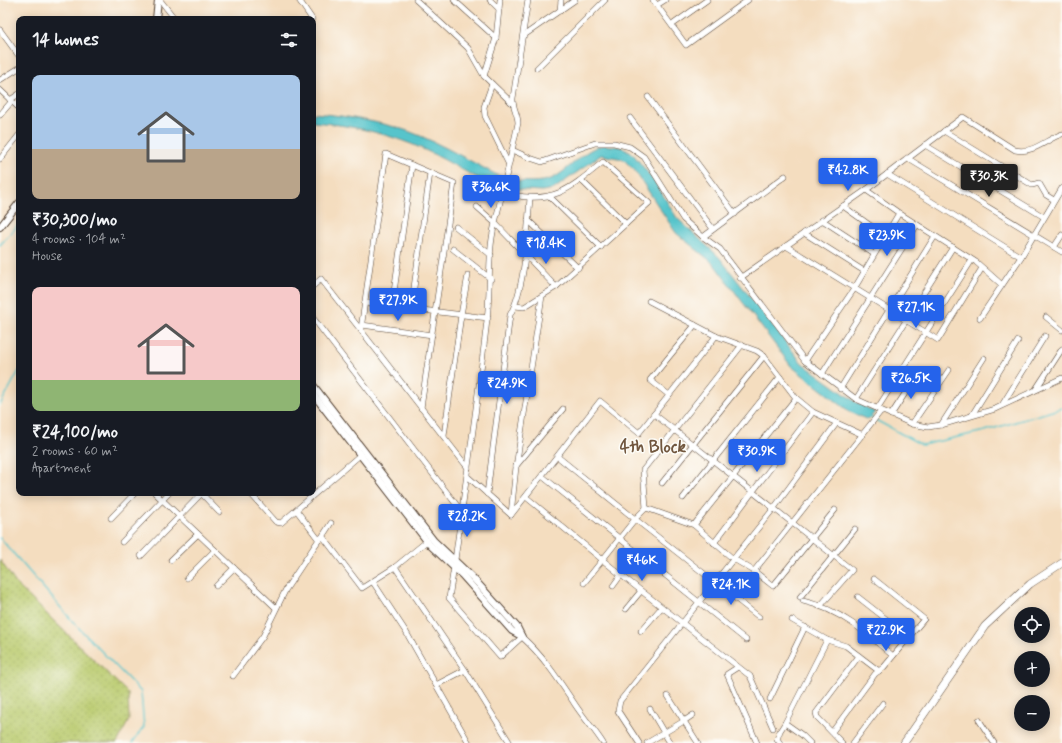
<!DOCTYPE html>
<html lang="en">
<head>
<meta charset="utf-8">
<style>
  :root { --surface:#171b24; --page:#242831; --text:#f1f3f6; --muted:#9ea1a6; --accent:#2563eb }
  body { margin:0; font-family:Mynerve,sans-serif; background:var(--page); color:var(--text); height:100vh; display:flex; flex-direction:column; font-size:15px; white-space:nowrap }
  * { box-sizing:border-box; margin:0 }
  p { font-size:13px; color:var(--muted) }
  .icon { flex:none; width:22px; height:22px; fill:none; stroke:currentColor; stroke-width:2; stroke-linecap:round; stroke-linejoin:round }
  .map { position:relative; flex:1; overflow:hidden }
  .side { position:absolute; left:16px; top:16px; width:300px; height:480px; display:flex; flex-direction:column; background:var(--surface); border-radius:8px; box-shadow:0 2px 10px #0003 }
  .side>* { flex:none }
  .fabs { position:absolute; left:1014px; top:607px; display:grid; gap:8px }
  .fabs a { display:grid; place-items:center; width:36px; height:36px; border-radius:50%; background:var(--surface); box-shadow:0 2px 10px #0003; font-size:20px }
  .price { position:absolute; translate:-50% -34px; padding:0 9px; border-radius:4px; background:var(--accent); color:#fff; font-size:13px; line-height:26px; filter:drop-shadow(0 1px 2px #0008) }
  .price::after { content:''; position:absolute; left:50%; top:24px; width:12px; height:9px; margin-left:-6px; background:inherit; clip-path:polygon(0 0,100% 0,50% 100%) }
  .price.selected { background:#222; color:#fff }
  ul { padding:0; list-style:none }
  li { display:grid; align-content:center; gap:8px; height:212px; padding:0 16px }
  li span { display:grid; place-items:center; height:124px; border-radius:8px; color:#555 }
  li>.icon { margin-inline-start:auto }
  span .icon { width:72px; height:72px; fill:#fffc; stroke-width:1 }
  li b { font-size:17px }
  h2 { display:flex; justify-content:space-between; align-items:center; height:48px; padding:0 16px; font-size:17px }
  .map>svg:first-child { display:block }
  .grass { fill:url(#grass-dots); stroke:#7a7a46 }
  .water { fill:#56c4cb; stroke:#487774 }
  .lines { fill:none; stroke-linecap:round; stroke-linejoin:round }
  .stream { stroke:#56c4cb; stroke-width:1.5 }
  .minor-casing { stroke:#574536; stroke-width:6 }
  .tertiary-casing { stroke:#574536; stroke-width:8 }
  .secondary-casing { stroke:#574536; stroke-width:8 }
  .minor { stroke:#fff; stroke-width:5 }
  .tertiary { stroke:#fff; stroke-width:6 }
  .secondary { stroke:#fff; stroke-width:7 }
  .labels { text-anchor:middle; stroke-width:3; stroke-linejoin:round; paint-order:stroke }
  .quarter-label { font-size:17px; font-weight:bold; fill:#71573f; stroke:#fdfcf7 }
</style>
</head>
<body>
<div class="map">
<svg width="1062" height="743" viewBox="0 0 1062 743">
  <defs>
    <pattern id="grass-dots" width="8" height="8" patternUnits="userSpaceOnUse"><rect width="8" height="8" fill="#bacb6e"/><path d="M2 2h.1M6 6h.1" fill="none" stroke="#a1ae5f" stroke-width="1.8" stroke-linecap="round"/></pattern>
  </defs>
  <rect width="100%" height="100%" fill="#fdfcf7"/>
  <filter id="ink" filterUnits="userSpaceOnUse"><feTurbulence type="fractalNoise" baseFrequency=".025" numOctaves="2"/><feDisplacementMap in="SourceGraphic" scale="8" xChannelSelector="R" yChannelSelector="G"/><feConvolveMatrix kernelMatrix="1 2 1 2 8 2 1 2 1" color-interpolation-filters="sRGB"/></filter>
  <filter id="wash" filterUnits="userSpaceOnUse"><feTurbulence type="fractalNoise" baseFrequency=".012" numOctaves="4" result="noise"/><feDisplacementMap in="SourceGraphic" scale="16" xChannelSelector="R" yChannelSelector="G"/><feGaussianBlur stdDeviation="0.9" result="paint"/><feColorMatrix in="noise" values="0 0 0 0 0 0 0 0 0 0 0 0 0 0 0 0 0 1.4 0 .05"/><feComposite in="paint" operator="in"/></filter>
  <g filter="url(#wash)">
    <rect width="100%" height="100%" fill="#f4ddbf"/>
    <!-- grass -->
    <polygon class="grass" points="0,560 17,585 128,693 129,720 117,743 0,743"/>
    <!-- water -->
    <g class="water">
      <path d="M313,113C340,115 368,120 395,127C429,136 469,161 501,177L499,187C475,179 449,161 425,150C391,134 351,125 313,122Z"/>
      <path d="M604,145L621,147L633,154L655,182L677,218L719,257L802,363L857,403L875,412L868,420L850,412L791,366L713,263L676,233L635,171L623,159L601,155L554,189L542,191L509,189L510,181C523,181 541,184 553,178C571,169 584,148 604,145Z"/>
    </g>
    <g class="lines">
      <!-- stream -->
      <g class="stream">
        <polyline points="498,182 510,183"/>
        <polyline points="0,245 19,224"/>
        <polyline points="0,405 19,371"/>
        <polyline points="870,417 922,445 985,431 1062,408"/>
        <polyline points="0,538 75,624 141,692 144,727 132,743"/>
      </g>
    </g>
  </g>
  <g filter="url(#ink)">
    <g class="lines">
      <defs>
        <g id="minor">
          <polyline points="160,0 175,19"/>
          <polyline points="299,0 312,19"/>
          <polyline points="416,0 468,48 484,76 513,104"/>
          <polyline points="454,0 496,38"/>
          <polyline points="490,0 499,9"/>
          <polyline points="653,0 686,45 748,0"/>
          <polyline points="657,5 665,0"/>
          <polyline points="560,11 561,0"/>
          <polyline points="672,25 707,0"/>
          <polyline points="0,30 19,56"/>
          <polyline points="523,36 575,0"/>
          <polyline points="537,68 605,0"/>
          <polyline points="484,76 496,38 500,0"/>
          <polyline points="0,80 19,68"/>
          <polyline points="492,84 484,107 485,116 508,163"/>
          <polyline points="0,90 19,108"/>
          <polyline points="648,97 735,214"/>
          <polyline points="10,100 19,94"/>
          <polyline points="0,115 12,101"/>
          <polyline points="630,118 713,229"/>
          <polyline points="944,131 1032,185 1039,183 1046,195 1054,200"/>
          <polyline points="925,145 1044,217"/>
          <polyline points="512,150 530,158 542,162 595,143 614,143 630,147 644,157 683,219 703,237 785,176"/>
          <polyline points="907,158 1062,252"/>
          <polyline points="0,159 19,135"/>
          <polyline points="887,174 1021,257"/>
          <polyline points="581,180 626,224"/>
          <polyline points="866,190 899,213 976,262 1001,284"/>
          <path d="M513,195C555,204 572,187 603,162L649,203L556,287L524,307L515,306"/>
          <polyline points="549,196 601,247"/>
          <polyline points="843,206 885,236"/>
          <polyline points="477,207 495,223 556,287"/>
          <polyline points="528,220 578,268"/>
          <polyline points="822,220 874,254"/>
          <polyline points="456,227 491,255"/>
          <polyline points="804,233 864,271"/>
          <polyline points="703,237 720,249 805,361 856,399 912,424 928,427 941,425 995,409 1062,378"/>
          <polyline points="786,246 938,340 982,268"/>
          <polyline points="1054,247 1062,235"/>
          <polyline points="453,249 491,279"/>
          <path d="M740,278L866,190L963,117L1015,150C1033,154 1045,140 1062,134"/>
          <polyline points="313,286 321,279 468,468"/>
          <polyline points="649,301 716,336 757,351 764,356 796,398 813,412 863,435"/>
          <polyline points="365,303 488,318"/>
          <polyline points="392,306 412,165"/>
          <polyline points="411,309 430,173"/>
          <polyline points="1046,317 1062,330"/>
          <polyline points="313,318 462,512"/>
          <polyline points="980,318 1021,257 1062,188"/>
          <polyline points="362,325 432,335"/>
          <polyline points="361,329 386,154 454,183 421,408"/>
          <polyline points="805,361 854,289 899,213"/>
          <polyline points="822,374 917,225"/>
          <polyline points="840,389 935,236"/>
          <polyline points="1036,389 1062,349"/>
          <polyline points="669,395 650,380 695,325"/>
          <polyline points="856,399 953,247"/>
          <polyline points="1002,405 1045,336"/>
          <polyline points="877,409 972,260"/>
          <polyline points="654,414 852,570 821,605"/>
          <polyline points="891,415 917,375"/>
          <polyline points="972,415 1018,341"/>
          <polyline points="912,424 949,370"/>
          <polyline points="941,425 984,358"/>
          <polyline points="444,436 461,315 468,275"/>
          <polyline points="558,457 635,519 584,583"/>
          <polyline points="516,466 563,409"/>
          <polyline points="467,476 511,515"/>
          <polyline points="542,476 746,640"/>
          <polyline points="662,483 764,356"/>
          <polyline points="155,493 276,608"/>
          <polyline points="201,493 219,512"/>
          <polyline points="250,493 276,522 281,523 360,455"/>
          <path d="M487,494L510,315C526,286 527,232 530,198"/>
          <polyline points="526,497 621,575 750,676 773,728"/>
          <polyline points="683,498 780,377"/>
          <polyline points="646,508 643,470 742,345"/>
          <polyline points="297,511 319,540"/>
          <polyline points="511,514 516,467 542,296"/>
          <polyline points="511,515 600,401 639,433 716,336"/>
          <polyline points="111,518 135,493"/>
          <polyline points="694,525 796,398"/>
          <polyline points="322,537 331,523"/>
          <polyline points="122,542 169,493"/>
          <polyline points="714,543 813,412"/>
          <polyline points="141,556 202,493"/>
          <polyline points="171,560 198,534"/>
          <path d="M455,560C466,480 478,400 487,320C491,288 487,254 495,223C503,190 511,156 518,123C518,114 512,107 513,98L528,0"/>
          <polyline points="395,567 465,670 510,743"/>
          <path d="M454,567L449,598L500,657L522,637C544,657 558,679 574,703C583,717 594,729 603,743"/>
          <polyline points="754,571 881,411"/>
          <polyline points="187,578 215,550"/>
          <polyline points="373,582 406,632 469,743"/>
          <polyline points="216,586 234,568"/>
          <polyline points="613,586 621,575"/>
          <polyline points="800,597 855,529"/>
          <polyline points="858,597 909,637"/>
          <path d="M803,601C839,609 867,633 893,656"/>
          <polyline points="626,609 641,591"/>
          <polyline points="759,617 635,519 646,508 694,525 732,558 754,571 773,586 835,510"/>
          <polyline points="792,620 827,640 846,646 879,671"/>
          <polyline points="641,631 661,608"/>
          <polyline points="738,667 727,674 757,743"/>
          <polyline points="233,676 263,636 286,589 320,538 324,538 362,588 395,567 427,541"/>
          <polyline points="436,685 465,670"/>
          <polyline points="668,696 684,721 693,715"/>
          <polyline points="770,699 805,627"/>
          <polyline points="650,709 670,743"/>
          <polyline points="979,720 994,743"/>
          <polyline points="832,732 875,674 884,667 924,619 874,579"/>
          <polyline points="639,743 618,711 620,701 774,508 836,424"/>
          <polyline points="647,743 684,721 698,743"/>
          <polyline points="780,743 777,739 780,731 785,723"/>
          <polyline points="810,743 802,735 785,723 827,640"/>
          <polyline points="842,743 817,717 816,713 859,656"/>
          <polyline points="853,743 883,703"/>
        </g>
        <g id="tertiary">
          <polyline points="156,19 158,0"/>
          <polyline points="0,227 19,203"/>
          <polyline points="313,385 434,541 472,577 517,627 522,637"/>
          <polyline points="313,394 430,545 462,575 512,631 521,636"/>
        </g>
        <polyline id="secondary" points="904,743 985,626 1030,584 1062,563"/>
      </defs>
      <!-- minor casing -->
      <use href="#minor" class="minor-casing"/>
      <!-- tertiary casing -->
      <use href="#tertiary" class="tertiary-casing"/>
      <!-- secondary casing -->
      <use href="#secondary" class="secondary-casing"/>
      <!-- minor -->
      <use href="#minor" class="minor"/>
      <!-- tertiary -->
      <use href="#tertiary" class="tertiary"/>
      <!-- secondary -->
      <use href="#secondary" class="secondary"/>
    </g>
  </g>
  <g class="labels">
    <!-- quarter labels -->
    <g class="quarter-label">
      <text x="653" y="452">4th Block</text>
    </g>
  </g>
</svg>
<div class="fabs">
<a><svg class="icon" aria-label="locate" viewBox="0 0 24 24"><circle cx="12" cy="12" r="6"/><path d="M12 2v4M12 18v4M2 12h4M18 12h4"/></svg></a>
<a>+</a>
<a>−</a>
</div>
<b class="price" style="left:848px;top:192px">₹42.8K</b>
<b class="price selected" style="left:989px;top:198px">₹30.3K</b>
<b class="price" style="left:491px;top:209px">₹36.6K</b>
<b class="price" style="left:887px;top:257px">₹23.9K</b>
<b class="price" style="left:546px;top:265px">₹18.4K</b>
<b class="price" style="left:398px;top:322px">₹27.9K</b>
<b class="price" style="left:916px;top:329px">₹27.1K</b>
<b class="price" style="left:911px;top:400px">₹26.5K</b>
<b class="price" style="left:507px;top:405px">₹24.9K</b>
<b class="price" style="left:757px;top:473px">₹30.9K</b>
<b class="price" style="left:467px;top:538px">₹28.2K</b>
<b class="price" style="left:642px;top:582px">₹46K</b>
<b class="price" style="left:731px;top:606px">₹24.1K</b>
<b class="price" style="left:886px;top:652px">₹22.9K</b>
<section class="side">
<h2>14 homes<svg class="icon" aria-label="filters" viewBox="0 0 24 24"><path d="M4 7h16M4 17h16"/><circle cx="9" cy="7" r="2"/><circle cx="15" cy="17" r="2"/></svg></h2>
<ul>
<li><span style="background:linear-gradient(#a9c7e8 60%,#b9a48a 0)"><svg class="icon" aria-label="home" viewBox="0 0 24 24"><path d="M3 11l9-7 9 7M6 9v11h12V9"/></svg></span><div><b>₹30,300/mo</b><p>4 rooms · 104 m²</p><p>House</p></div></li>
<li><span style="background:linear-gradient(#f6c9c9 75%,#8fb573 0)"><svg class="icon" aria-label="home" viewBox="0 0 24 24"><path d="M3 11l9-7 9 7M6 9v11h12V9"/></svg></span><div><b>₹24,100/mo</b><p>2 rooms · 60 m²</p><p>Apartment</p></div></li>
</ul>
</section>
</div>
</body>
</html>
